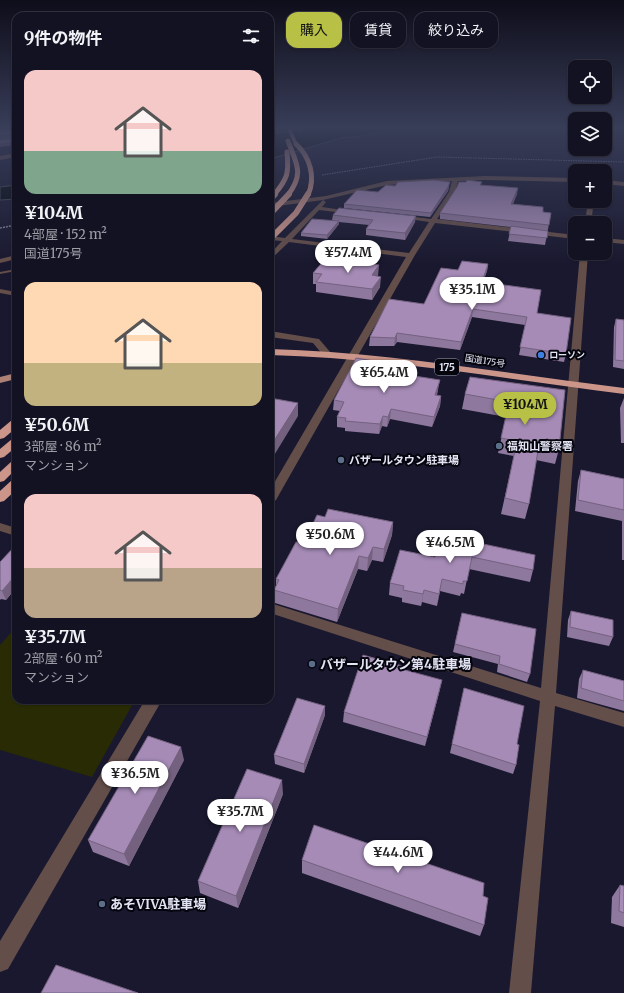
<!DOCTYPE html>
<html lang="ja">
<head>
<meta charset="utf-8">
<style>
  :root { --surface:#131223; --page:#202030; --text:#f1f3f6; --muted:#9d9ea6; --line:#323241; --accent:#b8c146 }
  body { margin:0; font-family:Merriweather,"Noto Sans JP",serif; background:var(--page); color:var(--text); height:100vh; display:flex; flex-direction:column; font-size:15px; white-space:nowrap }
  * { box-sizing:border-box; margin:0 }
  p { font-size:13px; color:var(--muted) }
  .icon { flex:none; width:22px; height:22px; fill:none; stroke:currentColor; stroke-width:2; stroke-linecap:round; stroke-linejoin:round }
  .map { position:relative; flex:1; overflow:hidden }
  .details { position:absolute; left:12px; top:12px; width:262px; height:692px; display:flex; flex-direction:column; background:var(--surface); border-radius:12px; box-shadow:0 1px 3px #0004,0 0 0 1px var(--line) }
  .details>* { flex:none }
  .top-card { position:absolute; left:286px; top:12px; width:278px; height:36px; display:flex; gap:8px }
  .buttons { position:absolute; left:568px; top:60px; display:grid; gap:8px }
  .buttons a { display:grid; place-items:center; width:44px; height:44px; border-radius:8px; background:var(--surface); box-shadow:0 1px 3px #0004,0 0 0 1px var(--line); font-size:20px }
  .price { position:absolute; translate:-50% -34px; padding:0 9px; border-radius:14px; background:#fff; color:#222; font-size:13px; line-height:26px; filter:drop-shadow(0 1px 2px #0008) }
  .price::after { content:''; position:absolute; left:50%; top:24px; width:12px; height:9px; margin-left:-6px; background:inherit; clip-path:polygon(0 0,100% 0,50% 100%) }
  .price.active { background:var(--accent); color:#111 }
  ul { padding:0; list-style:none }
  li { display:grid; align-content:center; gap:8px; height:212px; padding:0 12px }
  li span { display:grid; place-items:center; height:124px; border-radius:12px; color:#555 }
  li>.icon { margin-inline-start:auto }
  span .icon { width:72px; height:72px; fill:#fffc; stroke-width:1 }
  li b { font-size:17px }
  h2 { display:flex; justify-content:space-between; align-items:center; height:48px; padding:0 12px; font-size:17px }
  .pill { padding:0 14px; border-radius:12px; background:var(--surface); box-shadow:0 1px 3px #0004,0 0 0 1px var(--line); font-size:14px; line-height:36px }
  .pill.active { background:var(--accent); color:#111 }
  .map>svg:first-child { display:block }
  .green { fill:#282b03 }
  .water { fill:#00060b; stroke:#444951 }
  .lines { fill:none; stroke-linecap:round; stroke-linejoin:round }
  .path-far1 { stroke:#808094; stroke-width:1; stroke-dasharray:1.5 1; stroke-linecap:butt }
  .path { stroke:#808094; stroke-width:1.5; stroke-dasharray:2 1; stroke-linecap:butt }
  .lane { fill:#644e49; fill-rule:evenodd }
  .street { fill:#644e49; fill-rule:evenodd }
  .secondary { fill:#8e6b63; fill-rule:evenodd }
  .primary { fill:#ae8177; fill-rule:evenodd }
  .highway { fill:#cc9589; fill-rule:evenodd }
  .path-bridge { stroke:#808094; stroke-width:1; stroke-dasharray:1.5 1; stroke-linecap:butt }
  .highway-bridge-far1 { stroke:#cc9589; stroke-width:5 }
  .highway-bridge { stroke:#cc9589; stroke-width:6 }
  .wall { fill:#8e789d }
  .shaded-wall { fill:#74617f }
  .building { fill:#a58bb6; stroke:#74617f }
  .shop-dot { fill:#3f7fe0; stroke:#05050e; stroke-width:1.5 }
  .service-dot { fill:#5c6f8a; stroke:#05050e; stroke-width:1.5 }
  .labels { text-anchor:middle; stroke-width:4; stroke-linejoin:round; paint-order:stroke }
  .far-poi-label { font-size:9px; font-weight:bold; fill:#e3e4f4; stroke:#05050e; text-anchor:start }
  .far-street-label { font-size:9px; fill:#e3e4f4; stroke:#05050e }
  .shield { fill:#05050e; stroke:#a0a1af; stroke-width:1 }
  .shield-label { font-size:10px; font-weight:bold; fill:#e3e4f4 }
  .poi-label { font-size:11px; font-weight:bold; fill:#e3e4f4; stroke:#05050e; text-anchor:start }
  .near-poi-label { font-size:13px; font-weight:bold; fill:#e3e4f4; stroke:#05050e; text-anchor:start }
</style>
</head>
<body>
<div class="map">
<svg width="624" height="993" viewBox="0 0 624 993">
  <rect width="100%" height="100%" fill="#19182f"/>
  <!-- green -->
  <polygon class="green" points="16,627 16,700 135,700 92,777 0,750 0,645"/>
  <!-- water -->
  <g class="water">
    <polygon points="326,126 409,126 360,136 341,138 270,159 270,134"/>
    <polygon points="16,185 16,199 0,200 0,187"/>
  </g>
  <g class="lines">
    <!-- path-far1 -->
    <polyline class="path-far1" points="322,175 437,157 624,162"/>
    <!-- path -->
    <polyline class="path" points="0,228 16,225"/>
    <!-- lane -->
    <polygon class="lane" points="16,269 16,271 0,274 0,272"/>
    <!-- street -->
    <g class="street">
      <polygon points="16,153 16,157 0,160 0,156"/>
      <path d="M485,176L575,178V182L485,180L458,181L455,192L437,219L575,235V239L435,223L415,255L276,500L270,504V490L406,257L289,242L270,260V254L282,241L270,240V236L285,238L323,200L270,207V203L326,196L387,181ZM452,181L449,192L431,219L399,215L396,217L429,222L409,253L292,239L319,210L353,214L356,212L322,207L326,202L323,200L387,185Z"/>
      <polygon points="605,180 624,182 624,186 605,184"/>
      <polygon points="588,201 594,201 591,223 585,223"/>
      <polygon points="605,238 624,240 624,244 605,242"/>
      <polygon points="580,253 588,253 556,693 624,713 624,727 555,706 531,993 509,993 540,701 270,613 270,603 541,688"/>
      <polygon points="16,255 16,259 0,263 0,259"/>
      <polygon points="0,289 16,292 16,296 0,293"/>
      <polygon points="270,331 319,339 331,353 329,355 323,355 313,343 270,337"/>
      <polygon points="0,523 16,528 16,536 0,531"/>
      <polygon points="145,700 162,700 8,969 0,972 0,941"/>
    </g>
    <!-- secondary -->
    <polygon class="secondary" points="16,137 16,139 0,141 0,139"/>
    <!-- primary -->
    <polygon class="primary" points="16,373 16,379 0,383 0,377"/>
    <!-- highway -->
    <g class="highway">
      <polygon points="286,126 290,126 298,145 294,144"/>
      <path d="M270,349C389,352 506,374 624,388V394C506,379 389,358 270,355Z"/>
      <polygon points="16,419 16,428 4,438 0,439 0,430 12,420"/>
      <polygon points="16,438 16,447 4,457 0,458 0,449 12,439"/>
      <polygon points="16,460 16,469 4,481 0,482 0,472 12,461"/>
      <polygon points="16,479 16,490 4,501 0,502 0,491 12,480"/>
    </g>
    <!-- path-bridge -->
    <g class="path-bridge">
      <polyline points="275,126 279,135"/>
      <polyline points="297,126 301,135"/>
    </g>
    <!-- highway-bridge-far1 -->
    <g class="highway-bridge-far1">
      <path d="M288,141C296,163 305,173 288,195"/>
      <path d="M296,144C310,157 316,177 308,195"/>
      <path d="M274,195C288,178 289,173 287,152"/>
    </g>
    <!-- highway-bridge -->
    <g class="highway-bridge">
      <polyline points="270,200 275,194"/>
      <polyline points="270,214 289,194"/>
      <polyline points="270,239 296,213 308,194"/>
    </g>
  </g>
  <!-- wall -->
  <g class="wall">
    <polygon points="482,185 517,194 513,204 543,212 551,213 545,245 508,241 511,227 440,219 440,213"/>
    <polygon points="395,186 449,186 448,191 430,217 344,208 344,204"/>
    <polygon points="333,215 415,222 405,240 366,235 366,229 369,225 339,222 339,224 327,239 301,236 301,233 332,220"/>
    <polygon points="488,264 487,271 483,282 537,313 566,354 564,362 519,355 525,325 472,317 460,350 397,342 394,346 369,346 370,337 424,304 458,270"/>
    <polygon points="313,273 378,276 380,287 372,300 316,292 316,284 313,284"/>
    <polygon points="616,319 624,320 624,369 613,367 614,327"/>
    <polygon points="379,371 438,390 437,395 441,396 440,406 432,427 390,419 387,427 382,426 379,434 345,431 345,428 337,427 337,417 340,411 333,410 334,400"/>
    <polygon points="565,390 559,449 555,464 536,460 529,504 525,519 501,514 514,456 498,453 506,417 462,409 465,394"/>
    <polygon points="624,398 624,443 621,443 620,408"/>
    <polygon points="581,470 624,479 624,560 622,560 622,521 575,511 578,481"/>
    <polygon points="325,517 393,522 392,535 383,562 372,560 367,571 358,569 337,622 275,603 274,590 276,586 276,579 309,532"/>
    <polygon points="441,535 533,570 530,582 469,569 464,594 461,593 460,596 440,591 437,606 422,602 421,606 402,602 402,598 389,595 390,583 435,557"/>
    <polygon points="16,545 16,588 6,600 1,599 0,600 0,562"/>
    <polygon points="571,611 613,637 609,646 567,637 568,620"/>
    <polygon points="462,613 530,674 527,682 497,672 498,664 453,652"/>
    <polygon points="406,670 440,689 425,746 343,722 344,712"/>
    <polygon points="583,670 624,681 624,711 577,698 579,679"/>
    <polygon points="464,688 517,744 516,765 513,774 450,753"/>
    <polygon points="325,715 304,773 275,764 274,755"/>
    <polygon points="184,760 129,866 93,852 88,840"/>
    <polygon points="283,794 238,908 200,893 198,881"/>
    <polygon points="302,860 483,896 484,925 480,936 302,873"/>
    <polygon points="620,885 624,886 624,927 611,923 612,897"/>
  </g>
  <!-- shaded-wall -->
  <g class="shaded-wall">
    <polygon points="15,134 16,138 0,139 0,136"/>
    <polygon points="16,141 16,145 0,147 0,144"/>
    <polygon points="450,182 448,191 430,217 431,213"/>
    <polygon points="518,188 517,194 510,210 511,204"/>
    <polygon points="416,216 415,222 405,240 405,233"/>
    <polygon points="339,221 339,224 327,239 327,235"/>
    <polygon points="488,264 487,271 480,290 482,282"/>
    <polygon points="379,265 378,276 372,275"/>
    <polygon points="381,277 380,287 372,300 372,289"/>
    <polygon points="473,309 472,317 460,350 461,342"/>
    <polygon points="397,333 397,342 394,346 395,338"/>
    <polygon points="380,362 379,371 376,370"/>
    <polygon points="440,380 438,390 433,405 435,395"/>
    <polygon points="441,396 440,406 432,427 434,417"/>
    <polygon points="298,403 298,416 270,462 270,447"/>
    <polygon points="391,409 390,419 387,427 388,417"/>
    <polygon points="383,416 382,426 379,434 380,424"/>
    <polygon points="393,522 392,535 383,562 384,549"/>
    <polygon points="373,547 372,560 367,571 368,558"/>
    <polygon points="359,556 358,569 337,622 338,609"/>
    <polygon points="13,578 16,586 16,588 6,600 2,591"/>
    <polygon points="442,579 440,591 437,606 439,594"/>
    <polygon points="424,590 422,602 421,606 423,594"/>
    <polygon points="442,680 440,689 425,746 427,737"/>
    <polygon points="325,706 325,715 304,773 304,764"/>
    <polygon points="181,747 184,760 129,866 124,854"/>
    <polygon points="282,780 283,794 238,908 236,896"/>
  </g>
  <!-- building -->
  <g class="building">
    <polygon points="0,126 16,126 16,135 15,134 0,136"/>
    <polygon points="16,137 16,141 0,144 0,140 15,139"/>
    <polygon points="434,180 450,182 448,187 431,213 344,204 357,190 378,192 386,185 395,186 398,182"/>
    <polygon points="467,180 482,182 480,185 518,188 511,204 543,207 543,212 551,213 549,225 440,213 457,187 459,182 466,182"/>
    <polygon points="339,208 416,216 405,233 366,229 373,220 333,215"/>
    <polygon points="312,219 339,221 327,235 301,233"/>
    <polygon points="511,226 548,231 547,238 509,234"/>
    <polygon points="326,258 379,265 372,275 381,277 372,289 316,282 322,274 313,273"/>
    <polygon points="462,261 488,264 482,282 541,290 537,313 571,318 566,354 520,347 527,317 473,309 461,342 397,333 395,338 370,337 389,299 424,304 441,268 458,270"/>
    <polygon points="616,319 624,320 624,361 615,360"/>
    <polygon points="356,358 380,362 376,370 440,380 435,395 441,396 434,417 391,409 388,417 383,416 380,424 345,421 346,418 337,417 344,402 334,400"/>
    <polygon points="470,377 565,390 559,449 539,445 529,504 505,498 517,441 501,438 509,402 465,394"/>
    <polygon points="270,398 298,403 270,447"/>
    <polygon points="581,470 624,479 624,510 578,500"/>
    <polygon points="328,509 393,522 384,549 373,547 368,558 359,556 338,609 274,590 279,580 276,579 296,542 298,542 304,531 309,532 317,515 325,517"/>
    <polygon points="441,535 535,555 533,570 472,557 467,581 463,581 463,584 442,579 439,594 424,590 423,594 403,590 404,586 390,583 400,550 435,557"/>
    <polygon points="16,545 16,579 13,578 2,591 0,590 0,562"/>
    <polygon points="571,611 613,620 613,637 570,627"/>
    <polygon points="462,613 536,629 530,674 499,664 500,656 455,644"/>
    <polygon points="363,655 406,667 405,670 442,680 427,737 344,712"/>
    <polygon points="583,670 624,681 624,701 581,688"/>
    <polygon points="464,688 524,706 517,744 519,745 516,765 452,744"/>
    <polygon points="297,698 325,706 304,764 274,755"/>
    <polygon points="148,736 181,747 124,854 88,840"/>
    <polygon points="247,769 282,780 236,896 198,881"/>
    <polygon points="314,825 484,883 483,896 488,898 484,925 302,860"/>
    <polygon points="620,885 624,886 624,913 619,911"/>
    <polygon points="56,965 138,993 41,993"/>
  </g>
  <!-- sky -->
  <linearGradient id="sky" x2="0" y2="1"><stop stop-color="#0e0d1a"/><stop offset="0.48" stop-color="#383d58"/><stop offset="1" stop-color="#383d58" stop-opacity="0"/></linearGradient>
  <rect width="624" height="265" fill="url(#sky)"/>
  <!-- markers -->
  <circle class="shop-dot" cx="541" cy="355" r="4"/>
  <g class="service-dot">
    <circle cx="499" cy="446" r="4"/>
    <circle cx="341" cy="460" r="4"/>
    <circle cx="312" cy="664" r="4"/>
    <circle cx="102" cy="904" r="4"/>
  </g>
  <g class="labels">
    <!-- far-poi labels -->
    <g class="far-poi-label">
      <text x="549" y="358">ローソン</text>
    </g>
    <!-- far-street labels -->
    <g class="far-street-label">
      <text transform="translate(485 361) rotate(9)" y="3">国道175号</text>
    </g>
    <!-- shield labels -->
    <rect class="shield" x="435" y="359" width="24" height="16" rx="3"/>
    <g class="shield-label">
      <text x="447" y="371">175</text>
    </g>
    <!-- poi labels -->
    <g class="poi-label">
      <text x="507" y="450">福知山警察署</text>
      <text x="349" y="464">バザールタウン駐車場</text>
    </g>
    <!-- near-poi labels -->
    <g class="near-poi-label">
      <text x="320" y="669">バザールタウン第4駐車場</text>
      <text x="110" y="909">あそVIVA駐車場</text>
    </g>
  </g>
</svg>
<div class="buttons">
<a><svg class="icon" aria-label="locate" viewBox="0 0 24 24"><circle cx="12" cy="12" r="6"/><path d="M12 2v4M12 18v4M2 12h4M18 12h4"/></svg></a>
<a><svg class="icon" aria-label="layers" viewBox="0 0 24 24"><path d="M12 4l9 5-9 5-9-5zM3 14l9 5 9-5"/></svg></a>
<a>+</a>
<a>−</a>
</div>
<b class="price" style="left:348px;top:274px">¥57.4M</b>
<b class="price" style="left:472px;top:311px">¥35.1M</b>
<b class="price" style="left:384px;top:394px">¥65.4M</b>
<b class="price active" style="left:525px;top:426px">¥104M</b>
<b class="price" style="left:330px;top:556px">¥50.6M</b>
<b class="price" style="left:450px;top:564px">¥46.5M</b>
<b class="price" style="left:135px;top:795px">¥36.5M</b>
<b class="price" style="left:240px;top:833px">¥35.7M</b>
<b class="price" style="left:398px;top:874px">¥44.6M</b>
<div class="top-card">
<a class="pill active">購入</a>
<a class="pill">賃貸</a>
<a class="pill">絞り込み</a>
</div>
<section class="details">
<h2>9件の物件<svg class="icon" aria-label="filters" viewBox="0 0 24 24"><path d="M4 7h16M4 17h16"/><circle cx="9" cy="7" r="2"/><circle cx="15" cy="17" r="2"/></svg></h2>
<ul>
<li><span style="background:linear-gradient(#f6c9c9 65%,#7fa58c 0)"><svg class="icon" aria-label="home" viewBox="0 0 24 24"><path d="M3 11l9-7 9 7M6 9v11h12V9"/></svg></span><div><b>¥104M</b><p>4部屋 · 152 m²</p><p>国道175号</p></div></li>
<li><span style="background:linear-gradient(#ffd9b3 65%,#c2b280 0)"><svg class="icon" aria-label="home" viewBox="0 0 24 24"><path d="M3 11l9-7 9 7M6 9v11h12V9"/></svg></span><div><b>¥50.6M</b><p>3部屋 · 86 m²</p><p>マンション</p></div></li>
<li><span style="background:linear-gradient(#f6c9c9 60%,#b9a48a 0)"><svg class="icon" aria-label="home" viewBox="0 0 24 24"><path d="M3 11l9-7 9 7M6 9v11h12V9"/></svg></span><div><b>¥35.7M</b><p>2部屋 · 60 m²</p><p>マンション</p></div></li>
</ul>
</section>
</div>
</body>
</html>
